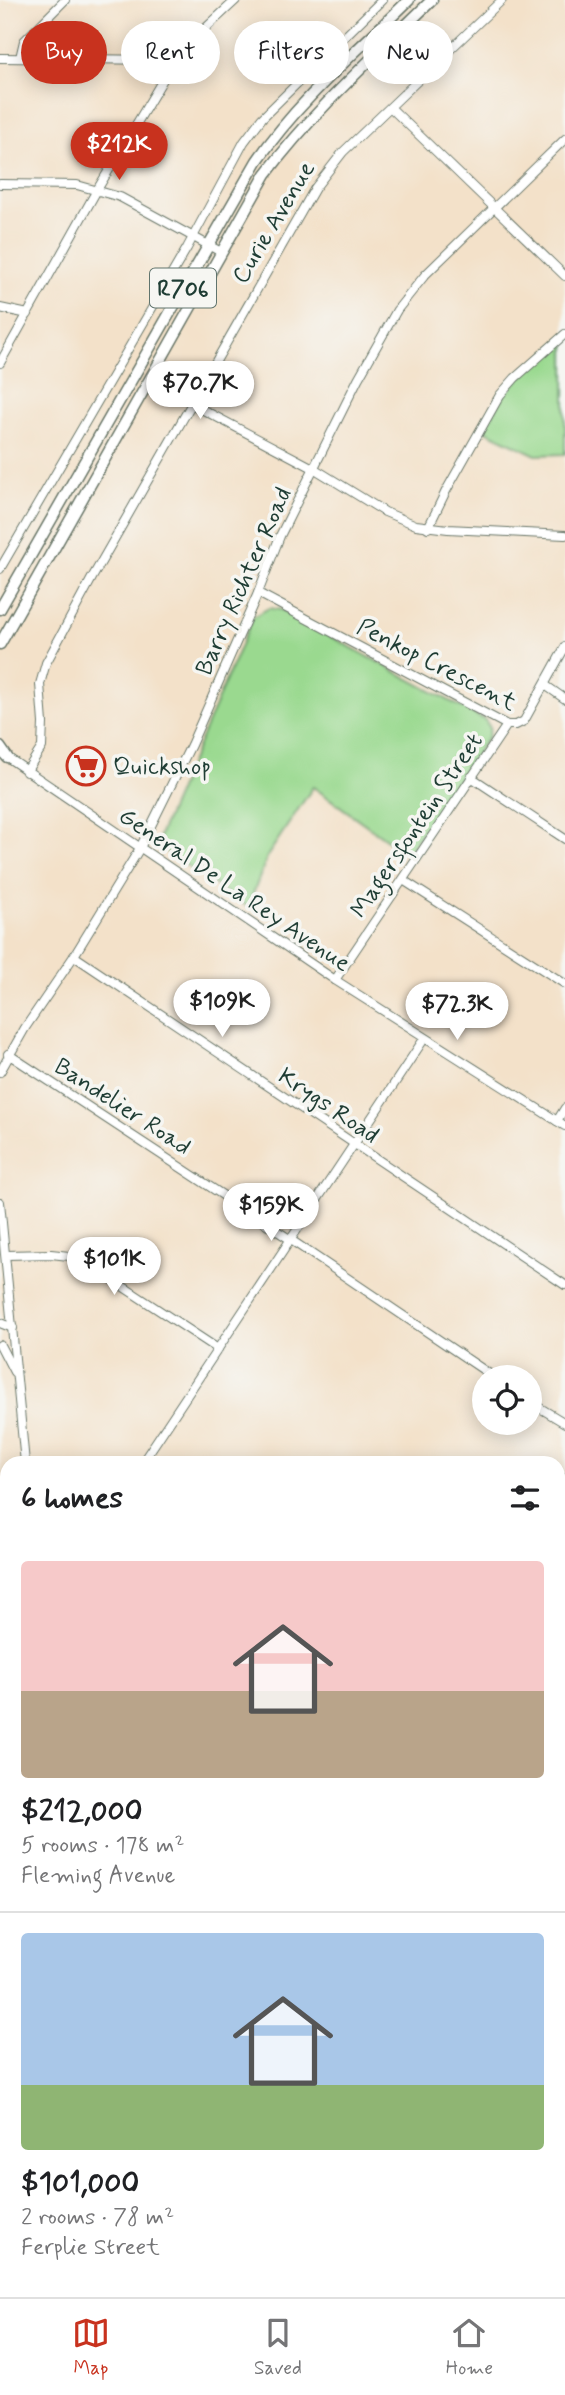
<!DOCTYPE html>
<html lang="en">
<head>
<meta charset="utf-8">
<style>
  :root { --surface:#fff; --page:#f2f2f2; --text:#202124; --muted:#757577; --line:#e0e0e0; --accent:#c8321e }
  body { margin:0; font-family:Mynerve,sans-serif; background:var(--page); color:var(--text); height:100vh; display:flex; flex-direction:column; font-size:26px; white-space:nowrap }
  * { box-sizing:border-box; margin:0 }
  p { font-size:23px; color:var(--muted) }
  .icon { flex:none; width:38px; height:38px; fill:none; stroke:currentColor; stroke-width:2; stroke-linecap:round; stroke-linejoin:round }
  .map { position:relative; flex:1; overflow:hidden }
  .sheet { position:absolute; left:0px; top:1456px; width:565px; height:842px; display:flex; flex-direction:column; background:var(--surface); border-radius:21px 21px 0 0; box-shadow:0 4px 18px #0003 }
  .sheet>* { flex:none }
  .top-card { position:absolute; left:21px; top:21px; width:523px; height:63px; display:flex; gap:14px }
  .buttons { position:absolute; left:472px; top:1365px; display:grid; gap:14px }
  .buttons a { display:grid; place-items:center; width:70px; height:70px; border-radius:50%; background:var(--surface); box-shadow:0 4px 18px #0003; font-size:35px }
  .price { position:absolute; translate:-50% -60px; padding:0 16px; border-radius:24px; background:#fff; color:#222; font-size:23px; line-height:46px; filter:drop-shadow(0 2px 4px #0008) }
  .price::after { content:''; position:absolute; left:50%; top:42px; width:21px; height:16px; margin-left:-10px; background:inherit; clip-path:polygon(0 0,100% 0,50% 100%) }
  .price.on { background:var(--accent); color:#fff }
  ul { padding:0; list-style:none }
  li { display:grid; align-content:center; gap:14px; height:371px; padding:0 21px }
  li+li { border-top:2px solid var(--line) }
  li span { display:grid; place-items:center; height:217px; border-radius:7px; color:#555 }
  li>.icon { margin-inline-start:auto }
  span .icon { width:126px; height:126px; fill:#fffc; stroke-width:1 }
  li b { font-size:30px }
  h2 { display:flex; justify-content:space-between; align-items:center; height:84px; padding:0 21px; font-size:30px }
  .pill { padding:0 24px; border-radius:32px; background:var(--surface); box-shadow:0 4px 18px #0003; font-size:24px; line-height:63px }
  .pill.on { background:var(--accent); color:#fff }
  .dock { display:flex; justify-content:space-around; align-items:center; height:98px; border-top:2px solid var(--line); background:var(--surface); font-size:19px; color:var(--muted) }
  .dock a { display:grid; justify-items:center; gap:4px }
  .dock .on { color:var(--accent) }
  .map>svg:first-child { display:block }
  .green { fill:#9ad98f; stroke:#5c8b62; stroke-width:2 }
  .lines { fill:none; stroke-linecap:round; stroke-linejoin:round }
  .minor-casing { stroke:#697668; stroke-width:10 }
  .major-casing { stroke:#697668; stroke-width:13 }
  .minor { stroke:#fff; stroke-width:8 }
  .major { stroke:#fff; stroke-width:10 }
  .labels { text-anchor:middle; stroke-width:7; stroke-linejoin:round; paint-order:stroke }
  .shield { fill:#f6f6f2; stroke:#60746d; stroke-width:2 }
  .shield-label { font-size:23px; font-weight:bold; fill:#1f3d34 }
  .street-label { font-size:24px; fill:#1f3d34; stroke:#f6f6f2 }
  .poi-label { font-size:24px; fill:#1f3d34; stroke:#f6f6f2; text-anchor:start }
</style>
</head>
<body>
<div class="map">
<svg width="565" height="2297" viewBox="0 0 565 2297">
  <rect width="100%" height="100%" fill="#f6f6f2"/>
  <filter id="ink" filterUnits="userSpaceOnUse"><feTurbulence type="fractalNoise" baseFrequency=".0143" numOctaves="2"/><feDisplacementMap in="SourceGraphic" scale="14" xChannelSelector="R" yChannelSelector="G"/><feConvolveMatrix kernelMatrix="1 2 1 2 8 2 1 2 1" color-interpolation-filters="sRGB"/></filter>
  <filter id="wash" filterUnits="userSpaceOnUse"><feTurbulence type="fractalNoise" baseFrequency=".00686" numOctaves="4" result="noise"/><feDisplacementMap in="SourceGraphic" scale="28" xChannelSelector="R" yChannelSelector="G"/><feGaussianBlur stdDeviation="1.57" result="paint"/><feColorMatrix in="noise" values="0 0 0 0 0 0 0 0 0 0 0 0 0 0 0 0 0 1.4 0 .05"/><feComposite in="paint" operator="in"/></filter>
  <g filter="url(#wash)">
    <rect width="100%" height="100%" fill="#f3e1c9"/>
    <!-- green -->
    <g class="green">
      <polygon points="565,336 565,454 536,455 484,430 506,391"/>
      <polygon points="269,608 282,610 485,720 490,728 488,737 407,854 313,787 268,855 248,907 162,849 159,836 253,617"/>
    </g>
  </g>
  <g filter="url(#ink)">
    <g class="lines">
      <defs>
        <g id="minor">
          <polyline points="0,58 160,60 171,66"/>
          <polyline points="20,58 24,41 65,0"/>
          <polyline points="391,108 565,276"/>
          <polyline points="0,184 77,185 120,197 221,252"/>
          <polyline points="0,308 28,314"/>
          <polyline points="0,363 97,190 171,66 179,53 236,0"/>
          <polyline points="192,404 315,469 385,512 416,525 448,529 565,535"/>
          <polyline points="428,528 446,491 500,395 515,378 565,334"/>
          <polyline points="0,569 187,248 244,142 262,118 382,0"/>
          <polyline points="258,593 507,725 516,725 524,721 565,647"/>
          <polyline points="545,685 565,699"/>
          <polyline points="4,755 335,980 565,1126"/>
          <polyline points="26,772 42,747 43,723 40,684 46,663 92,578 315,188 343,152 502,0"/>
          <polyline points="471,777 565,839"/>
          <polyline points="403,880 565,984"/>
          <polyline points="74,956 565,1285"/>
          <polyline points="335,980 507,725"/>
          <polyline points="8,1054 291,1240 494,1377"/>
          <polyline points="0,1072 25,1028 74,956 140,848 191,745 258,593 280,536 358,379 397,310 425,275 565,139"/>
          <polyline points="557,1121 565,1108"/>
          <polyline points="0,1202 25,1463"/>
          <polyline points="6,1255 51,1254 78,1257 218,1349"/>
          <polyline points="0,1323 13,1328"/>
          <polyline points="0,1345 14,1372"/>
          <polyline points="530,1402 565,1423"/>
          <polyline points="142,1463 424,1039"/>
          <polyline points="558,1488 565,1478"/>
          <polyline points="0,1669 7,1669"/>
          <polyline points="558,1889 565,1889"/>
          <polyline points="0,1998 7,1997"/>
          <polyline points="558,2191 565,2188"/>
          <polyline points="101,2291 101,2297"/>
          <polyline points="426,2291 429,2297"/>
          <polyline points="276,2297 293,2291"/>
        </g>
        <g id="major">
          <path d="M0,609L257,161C299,100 356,52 409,0"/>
          <path d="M0,644L266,174C315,109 374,57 432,0"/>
          <polyline points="0,747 7,757"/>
        </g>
      </defs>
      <!-- minor casing -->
      <use href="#minor" class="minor-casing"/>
      <!-- major casing -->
      <use href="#major" class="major-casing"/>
      <!-- minor -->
      <use href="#minor" class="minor"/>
      <!-- major -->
      <use href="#major" class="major"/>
    </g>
  </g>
  <!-- icons -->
  <defs>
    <symbol id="supermarket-ring" viewBox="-11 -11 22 22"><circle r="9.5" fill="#f6f6f2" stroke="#c8321e" stroke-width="1.5"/><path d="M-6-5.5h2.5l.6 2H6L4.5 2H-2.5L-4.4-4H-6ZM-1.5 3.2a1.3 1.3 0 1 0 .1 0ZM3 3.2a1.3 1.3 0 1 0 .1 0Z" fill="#c8321e"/></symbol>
  </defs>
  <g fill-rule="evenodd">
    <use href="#supermarket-ring" x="64" y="744" width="44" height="44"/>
  </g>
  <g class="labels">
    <!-- shield labels -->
    <rect class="shield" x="150" y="268.5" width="66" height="39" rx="5"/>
    <g class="shield-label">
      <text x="183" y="296">R706</text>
    </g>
    <!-- street labels -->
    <g class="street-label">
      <text transform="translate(273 222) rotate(-59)" y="8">Curie Avenue</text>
      <text transform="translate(243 581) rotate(-66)" y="8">Barry Richter Road</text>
      <text transform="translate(437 664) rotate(27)" y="8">Penkop Crescent</text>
      <text transform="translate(416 825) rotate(-56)" y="8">Magersfontein Street</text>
      <text transform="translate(235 889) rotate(34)" y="8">General De La Rey Avenue</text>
      <text transform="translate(329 1105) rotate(34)" y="8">Krygs Road</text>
      <text transform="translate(123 1106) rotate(33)" y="8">Bandelier Road</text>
    </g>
    <!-- poi labels -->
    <g class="poi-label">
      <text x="113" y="774">Quickshop</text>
    </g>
  </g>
</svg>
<div class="buttons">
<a><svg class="icon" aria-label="locate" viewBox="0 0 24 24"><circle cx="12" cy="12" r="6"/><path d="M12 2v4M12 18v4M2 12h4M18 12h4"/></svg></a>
</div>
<b class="price on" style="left:119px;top:182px">$212K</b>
<b class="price" style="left:200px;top:421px">$70.7K</b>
<b class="price" style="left:222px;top:1039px">$109K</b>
<b class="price" style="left:457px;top:1042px">$72.3K</b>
<b class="price" style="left:271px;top:1243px">$159K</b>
<b class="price" style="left:114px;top:1297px">$101K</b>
<div class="top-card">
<a class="pill on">Buy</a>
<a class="pill">Rent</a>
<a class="pill">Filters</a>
<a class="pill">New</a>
</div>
<section class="sheet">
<h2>6 homes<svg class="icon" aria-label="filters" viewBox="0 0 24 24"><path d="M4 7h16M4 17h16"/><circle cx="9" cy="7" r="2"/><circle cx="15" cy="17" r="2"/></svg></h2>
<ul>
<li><span style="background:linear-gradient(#f6c9c9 60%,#b9a48a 0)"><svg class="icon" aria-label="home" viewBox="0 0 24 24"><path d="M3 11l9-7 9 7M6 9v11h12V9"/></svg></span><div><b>$212,000</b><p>5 rooms · 178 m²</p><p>Fleming Avenue</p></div></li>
<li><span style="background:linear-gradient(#a9c7e8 70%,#8fb573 0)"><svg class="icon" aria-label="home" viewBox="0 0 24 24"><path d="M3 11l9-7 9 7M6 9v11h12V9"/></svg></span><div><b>$101,000</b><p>2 rooms · 78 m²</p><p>Ferplie Street</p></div></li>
</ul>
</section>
</div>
<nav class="dock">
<a class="on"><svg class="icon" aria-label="map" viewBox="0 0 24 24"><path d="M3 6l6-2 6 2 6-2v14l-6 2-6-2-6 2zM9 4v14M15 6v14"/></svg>Map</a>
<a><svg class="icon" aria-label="saved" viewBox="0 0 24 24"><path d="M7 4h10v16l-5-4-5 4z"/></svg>Saved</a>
<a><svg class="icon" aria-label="home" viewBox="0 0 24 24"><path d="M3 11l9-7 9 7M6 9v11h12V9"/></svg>Home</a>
</nav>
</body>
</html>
